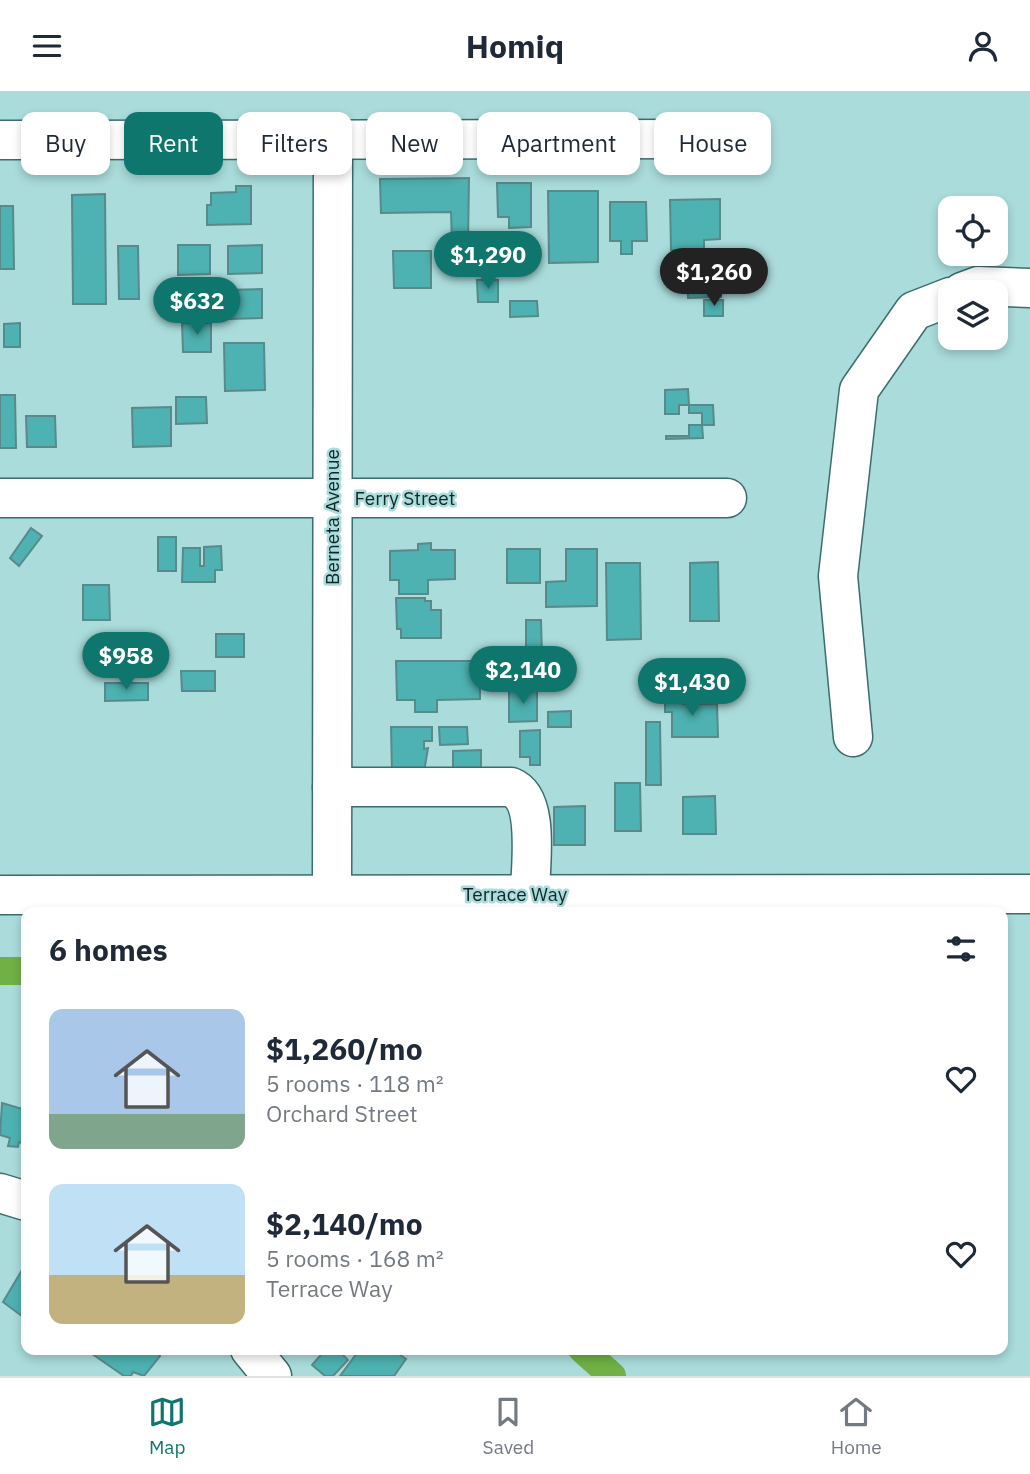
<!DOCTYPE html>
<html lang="en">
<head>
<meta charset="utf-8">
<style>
  :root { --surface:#fff; --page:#f6f6f7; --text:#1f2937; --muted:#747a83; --line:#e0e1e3; --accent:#0f766e }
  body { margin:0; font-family:"IBM Plex Sans",sans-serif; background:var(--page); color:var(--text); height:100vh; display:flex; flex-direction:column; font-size:26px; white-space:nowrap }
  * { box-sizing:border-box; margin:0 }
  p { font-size:23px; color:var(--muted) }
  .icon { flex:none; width:38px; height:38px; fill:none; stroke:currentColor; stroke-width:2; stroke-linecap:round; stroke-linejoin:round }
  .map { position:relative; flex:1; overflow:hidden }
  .panel { position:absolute; left:21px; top:816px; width:987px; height:448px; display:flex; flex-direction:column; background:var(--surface); border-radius:14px; box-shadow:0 4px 10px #0003 }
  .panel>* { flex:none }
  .banner { position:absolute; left:21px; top:21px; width:989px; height:63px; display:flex; gap:14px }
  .fabs { position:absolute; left:938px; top:105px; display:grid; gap:14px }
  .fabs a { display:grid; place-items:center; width:70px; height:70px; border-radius:14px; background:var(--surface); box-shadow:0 4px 10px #0003; font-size:35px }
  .price { position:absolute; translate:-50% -60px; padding:0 16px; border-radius:24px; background:var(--accent); color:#fff; font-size:23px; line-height:46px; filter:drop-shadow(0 2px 4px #0008) }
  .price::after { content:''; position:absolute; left:50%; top:42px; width:21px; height:16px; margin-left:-10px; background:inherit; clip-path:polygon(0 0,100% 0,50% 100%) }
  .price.current { background:#222; color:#fff }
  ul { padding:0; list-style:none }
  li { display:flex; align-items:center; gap:21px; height:175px; padding:0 28px }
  li span { display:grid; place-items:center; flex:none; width:196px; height:140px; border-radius:14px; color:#555 }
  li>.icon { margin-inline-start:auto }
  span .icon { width:84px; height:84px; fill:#fffc; stroke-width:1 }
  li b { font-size:30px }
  h2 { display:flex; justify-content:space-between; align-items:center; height:84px; padding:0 28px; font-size:30px }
  .tag { padding:0 24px; border-radius:14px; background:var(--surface); box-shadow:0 4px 10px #0003; font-size:24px; line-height:63px }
  .tag.current { background:var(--accent); color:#fff }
  header { display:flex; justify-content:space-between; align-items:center; height:91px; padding:0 28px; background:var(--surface); font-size:32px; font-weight:700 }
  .tabs { display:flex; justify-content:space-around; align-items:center; height:98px; border-top:2px solid var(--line); background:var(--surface); font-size:19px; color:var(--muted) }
  .tabs a { display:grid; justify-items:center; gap:4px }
  .tabs .current { color:var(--accent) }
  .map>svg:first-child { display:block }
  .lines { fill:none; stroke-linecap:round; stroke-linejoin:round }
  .canal { stroke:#70b044; stroke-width:28 }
  .building { fill:#4db2b1; stroke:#598a89; stroke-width:2 }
  .minor-casing { stroke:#3c6c6c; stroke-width:41 }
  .minor { stroke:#fff; stroke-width:38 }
  .labels { text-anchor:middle; stroke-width:5; stroke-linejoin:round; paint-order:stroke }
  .street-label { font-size:19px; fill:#112625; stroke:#a9dcdb }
</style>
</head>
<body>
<header><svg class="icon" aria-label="menu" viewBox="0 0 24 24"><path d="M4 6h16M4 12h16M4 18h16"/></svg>Homiq<svg class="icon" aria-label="person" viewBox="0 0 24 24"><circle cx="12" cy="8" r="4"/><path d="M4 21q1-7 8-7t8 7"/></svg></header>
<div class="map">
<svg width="1030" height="1285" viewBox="0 0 1030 1285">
  <rect width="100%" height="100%" fill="#a9dcdb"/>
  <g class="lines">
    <!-- canal -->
    <g class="canal">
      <polyline points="0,880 26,880"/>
      <polyline points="582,1258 612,1285"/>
    </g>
  </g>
  <!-- building -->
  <g class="building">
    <polygon points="469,87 468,152 452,153 451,121 381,122 380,88"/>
    <polygon points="497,92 531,92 531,136 509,137 509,126 498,126"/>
    <polygon points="236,95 251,95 251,133 207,134 207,114 211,114 211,102 236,101"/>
    <polygon points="548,100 598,100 598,171 549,172"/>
    <polygon points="105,103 106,213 73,213 72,104"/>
    <polygon points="720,108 720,148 704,149 704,159 671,159 670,109"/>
    <polygon points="610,111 646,111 647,150 632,150 632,163 621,163 621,150 610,150"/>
    <polygon points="0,115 13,115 14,178 0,178"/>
    <polygon points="178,154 210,154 210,183 178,184"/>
    <polygon points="262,154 262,182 228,183 228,155"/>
    <polygon points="118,155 138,155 139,208 119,208"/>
    <polygon points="393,160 431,160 431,197 394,197"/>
    <polygon points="687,171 721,171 721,206 688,207"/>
    <polygon points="477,189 498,189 498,211 478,211"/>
    <polygon points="262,198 262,227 227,228 227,199"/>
    <polygon points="210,199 210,227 177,227 177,200"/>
    <rect x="704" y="209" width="19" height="16"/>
    <polygon points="510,210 537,210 538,225 510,226"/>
    <polygon points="20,232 20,256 4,256 4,233"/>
    <polygon points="182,232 211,232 211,261 183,261"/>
    <polygon points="224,252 264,252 265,299 225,300"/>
    <polygon points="688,298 689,314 679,314 679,323 665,323 665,299"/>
    <polygon points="0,304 15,304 16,357 0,357"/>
    <polygon points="176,306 206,306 207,332 176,333"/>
    <polygon points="689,314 713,314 714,334 702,334 702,322 689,322"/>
    <polygon points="171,316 171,355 133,356 132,317"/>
    <polygon points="26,325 55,325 56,356 27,356"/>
    <polygon points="689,334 702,334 703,347 666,348 666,345 689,345"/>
    <polygon points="31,437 42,445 19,475 10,467"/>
    <rect x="158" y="446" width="18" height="34"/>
    <polygon points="431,452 431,459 455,459 455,488 428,489 428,503 399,503 399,489 390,489 390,460 418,459 418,453"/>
    <polygon points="221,455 222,479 215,479 215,491 182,491 183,457 200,457 200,475 204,475 204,456"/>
    <rect x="507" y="458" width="33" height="34"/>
    <polygon points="566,458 597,458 597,515 546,516 546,491 566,490"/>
    <polygon points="718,471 719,530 690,530 690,472"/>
    <polygon points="606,472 640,472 641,548 607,549"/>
    <polygon points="83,494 109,494 110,529 83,529"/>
    <polygon points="396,507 425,507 425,510 431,510 431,519 441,519 441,547 401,547 401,538 397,538"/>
    <polygon points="526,529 541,529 542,565 526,565"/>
    <rect x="216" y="543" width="28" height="23"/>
    <polygon points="396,570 480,570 480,608 437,609 437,621 415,621 415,609 397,609"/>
    <polygon points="181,580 215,580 215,600 182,600"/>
    <polygon points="105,592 148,592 148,609 105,610"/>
    <polygon points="509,600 537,600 537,630 509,631"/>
    <polygon points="665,604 682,604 682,613 717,613 718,646 672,646 672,621 665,621"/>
    <polygon points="571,620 571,636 548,636 548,621"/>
    <polygon points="646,631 660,631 661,694 646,694"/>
    <polygon points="391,636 432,636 432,650 424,650 424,658 428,657 424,681 392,682"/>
    <polygon points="439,636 467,636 468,653 440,654"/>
    <polygon points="540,639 540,674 530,674 530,666 520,666 520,640"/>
    <polygon points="481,659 481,681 453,681 453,660"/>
    <polygon points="615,692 640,692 641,740 615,740"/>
    <polygon points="715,705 716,743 683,743 683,706"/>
    <polygon points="585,715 585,754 554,754 554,716"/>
    <polygon points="2,1012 26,1019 26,1053 19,1051 18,1056 8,1055 10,1047 0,1044"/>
    <polygon points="22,1179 26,1181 26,1228 3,1211"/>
    <polygon points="85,1258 143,1258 148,1262 152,1258 160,1265 144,1285 133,1281 131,1285 124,1285"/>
    <polygon points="326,1258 346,1258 342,1263 348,1269 333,1285 325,1285 312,1274"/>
    <polygon points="360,1258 392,1258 406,1268 394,1285 340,1285"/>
  </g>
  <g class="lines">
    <defs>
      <g id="minor">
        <polyline points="0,49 727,48"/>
        <polyline points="962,201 978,195 1030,197"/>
        <polyline points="0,407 727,407"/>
        <polyline points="853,646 838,485 859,299 914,220 950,206"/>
        <path d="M332,696H511C541,708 530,775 530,803"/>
        <polyline points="332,803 333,48"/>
        <polyline points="0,804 1030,803"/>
        <polyline points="0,1102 26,1110"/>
        <polyline points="250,1258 272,1285"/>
      </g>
    </defs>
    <!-- minor casing -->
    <use href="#minor" class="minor-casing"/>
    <!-- minor -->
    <use href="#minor" class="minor"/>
  </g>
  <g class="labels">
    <!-- street labels -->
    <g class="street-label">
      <text x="405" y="414">Ferry Street</text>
      <text transform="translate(332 426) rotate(-90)" y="7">Berneta Avenue</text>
      <text x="515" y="810">Terrace Way</text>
    </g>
  </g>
</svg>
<div class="fabs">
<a><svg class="icon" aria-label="locate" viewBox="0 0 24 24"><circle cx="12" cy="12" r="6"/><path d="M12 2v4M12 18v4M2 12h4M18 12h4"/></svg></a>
<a><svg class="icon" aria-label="layers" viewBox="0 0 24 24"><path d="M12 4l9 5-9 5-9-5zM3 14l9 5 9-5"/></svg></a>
</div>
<b class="price" style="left:488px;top:200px">$1,290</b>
<b class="price current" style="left:714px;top:217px">$1,260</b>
<b class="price" style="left:197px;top:246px">$632</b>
<b class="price" style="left:126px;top:601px">$958</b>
<b class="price" style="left:523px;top:615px">$2,140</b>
<b class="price" style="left:692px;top:627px">$1,430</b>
<div class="banner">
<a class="tag">Buy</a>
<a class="tag current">Rent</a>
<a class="tag">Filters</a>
<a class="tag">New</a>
<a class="tag">Apartment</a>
<a class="tag">House</a>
</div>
<section class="panel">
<h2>6 homes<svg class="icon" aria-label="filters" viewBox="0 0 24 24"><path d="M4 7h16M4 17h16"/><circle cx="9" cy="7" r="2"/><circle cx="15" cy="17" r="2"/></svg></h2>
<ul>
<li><span style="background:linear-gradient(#a9c7e8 75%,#7fa58c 0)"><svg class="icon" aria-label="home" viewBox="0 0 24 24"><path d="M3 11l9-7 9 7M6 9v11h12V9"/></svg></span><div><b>$1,260/mo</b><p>5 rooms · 118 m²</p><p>Orchard Street</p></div><svg class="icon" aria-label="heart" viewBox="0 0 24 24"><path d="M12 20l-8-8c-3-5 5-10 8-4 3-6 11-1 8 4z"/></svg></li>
<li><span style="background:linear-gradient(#bfe0f5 65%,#c2b280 0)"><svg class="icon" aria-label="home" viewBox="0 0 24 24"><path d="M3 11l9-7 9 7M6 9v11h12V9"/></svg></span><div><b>$2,140/mo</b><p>5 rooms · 168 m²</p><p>Terrace Way</p></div><svg class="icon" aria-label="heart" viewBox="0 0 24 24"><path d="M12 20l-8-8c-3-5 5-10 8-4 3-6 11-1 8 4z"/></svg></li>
</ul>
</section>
</div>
<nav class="tabs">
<a class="current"><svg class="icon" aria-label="map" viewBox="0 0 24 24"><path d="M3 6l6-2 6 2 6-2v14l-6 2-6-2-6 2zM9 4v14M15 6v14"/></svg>Map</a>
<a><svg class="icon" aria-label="saved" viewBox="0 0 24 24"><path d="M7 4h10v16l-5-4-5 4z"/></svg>Saved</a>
<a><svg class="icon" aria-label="home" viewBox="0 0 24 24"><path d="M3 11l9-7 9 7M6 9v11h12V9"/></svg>Home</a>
</nav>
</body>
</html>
